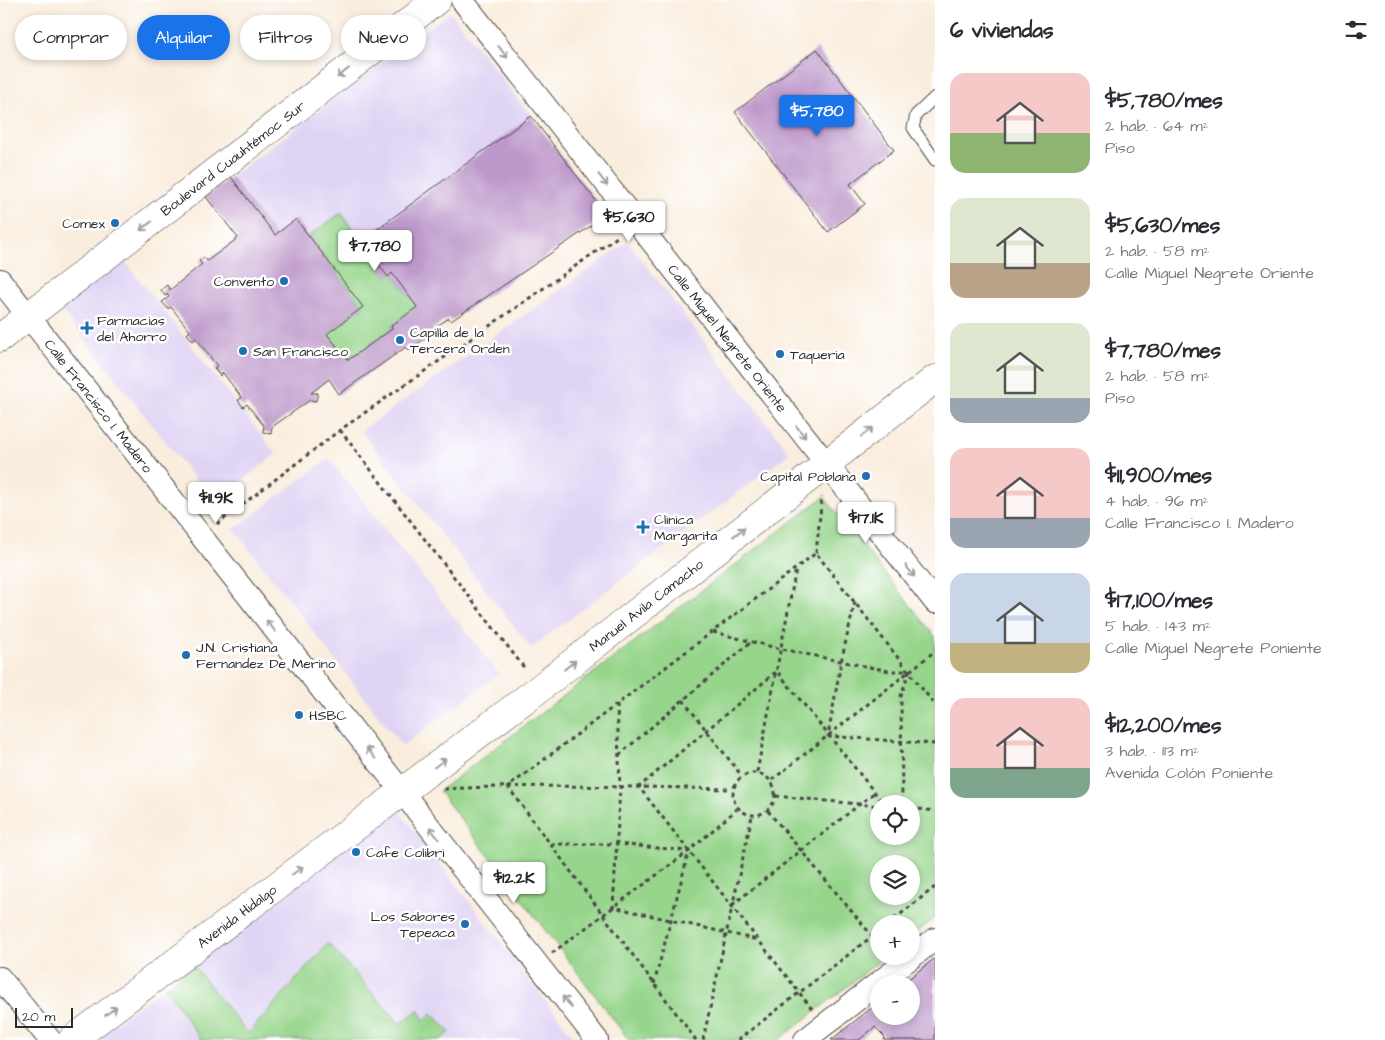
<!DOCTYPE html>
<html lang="es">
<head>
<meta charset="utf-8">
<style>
  :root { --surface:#fff; --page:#f7f7f7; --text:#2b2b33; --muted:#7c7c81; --accent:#1a73e8 }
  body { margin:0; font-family:"Architects Daughter",sans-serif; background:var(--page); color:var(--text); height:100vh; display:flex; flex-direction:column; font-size:19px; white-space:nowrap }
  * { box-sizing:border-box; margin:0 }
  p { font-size:16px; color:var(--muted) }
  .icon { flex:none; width:28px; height:28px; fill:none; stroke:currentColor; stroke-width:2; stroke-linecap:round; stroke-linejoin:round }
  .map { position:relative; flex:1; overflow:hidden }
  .panel { display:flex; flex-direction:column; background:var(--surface); width:450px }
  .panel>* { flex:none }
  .hud { position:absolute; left:15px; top:15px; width:475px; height:45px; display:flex; gap:10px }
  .buttons { position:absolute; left:870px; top:795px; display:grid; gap:10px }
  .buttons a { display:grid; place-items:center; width:50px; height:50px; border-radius:50%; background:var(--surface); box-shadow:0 2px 8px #0003; font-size:25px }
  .scale { position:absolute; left:15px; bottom:12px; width:58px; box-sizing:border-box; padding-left:5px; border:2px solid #2b2b2b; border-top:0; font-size:14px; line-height:18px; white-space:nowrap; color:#2b2b2b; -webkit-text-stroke:4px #fff; paint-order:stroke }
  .price { position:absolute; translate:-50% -42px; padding:0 11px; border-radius:5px; background:#fff; color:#222; font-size:16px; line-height:32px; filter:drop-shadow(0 1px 2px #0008) }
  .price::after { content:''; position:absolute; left:50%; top:30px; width:15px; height:11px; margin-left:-8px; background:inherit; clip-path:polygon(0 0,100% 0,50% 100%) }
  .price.selected { background:var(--accent); color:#fff }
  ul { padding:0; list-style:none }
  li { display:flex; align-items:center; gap:15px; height:125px; padding:0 15px }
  li span { display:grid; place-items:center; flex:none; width:140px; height:100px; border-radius:15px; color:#555 }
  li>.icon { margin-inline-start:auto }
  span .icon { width:60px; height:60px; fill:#fffc; stroke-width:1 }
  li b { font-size:21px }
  h2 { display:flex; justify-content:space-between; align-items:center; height:60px; padding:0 15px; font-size:21px }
  .chip { padding:0 18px; border-radius:22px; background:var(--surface); box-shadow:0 2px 8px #0003; font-size:18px; line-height:45px }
  .chip.selected { background:var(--accent); color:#fff }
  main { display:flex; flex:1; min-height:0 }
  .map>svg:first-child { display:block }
  .built { fill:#e0d4f4 }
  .green { fill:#96d58b; stroke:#60805b; fill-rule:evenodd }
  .building { fill:#bd98ca }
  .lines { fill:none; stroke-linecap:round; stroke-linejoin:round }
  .service-casing { stroke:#4a4846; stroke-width:13 }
  .minor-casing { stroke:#4a4846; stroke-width:24 }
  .primary-casing { stroke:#4a4846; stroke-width:29 }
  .path { stroke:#4a4846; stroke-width:3; stroke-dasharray:4 4; stroke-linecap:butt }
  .service { stroke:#fff; stroke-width:11 }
  .minor { stroke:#fff; stroke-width:22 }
  .primary { stroke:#fff; stroke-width:28 }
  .oneway { stroke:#a0a0a0 }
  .poi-dot { fill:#1f6fb2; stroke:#fff; stroke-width:2 }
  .labels { text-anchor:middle; stroke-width:5; stroke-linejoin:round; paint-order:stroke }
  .street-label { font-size:14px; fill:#2b2b2b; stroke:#fff }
  .poi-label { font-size:14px; fill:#2b2b2b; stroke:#fff; text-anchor:start }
</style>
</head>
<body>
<main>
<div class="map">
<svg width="935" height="1040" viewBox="0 0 935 1040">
  <rect width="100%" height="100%" fill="#fff"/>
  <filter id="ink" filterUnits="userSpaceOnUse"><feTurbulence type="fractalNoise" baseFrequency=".02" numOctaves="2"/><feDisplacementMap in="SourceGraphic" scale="10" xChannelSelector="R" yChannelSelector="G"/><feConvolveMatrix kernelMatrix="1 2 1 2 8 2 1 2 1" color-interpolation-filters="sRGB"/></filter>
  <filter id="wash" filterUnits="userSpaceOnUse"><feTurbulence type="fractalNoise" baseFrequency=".0096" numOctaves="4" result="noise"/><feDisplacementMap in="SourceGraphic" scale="20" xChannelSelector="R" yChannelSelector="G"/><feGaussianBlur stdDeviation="1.12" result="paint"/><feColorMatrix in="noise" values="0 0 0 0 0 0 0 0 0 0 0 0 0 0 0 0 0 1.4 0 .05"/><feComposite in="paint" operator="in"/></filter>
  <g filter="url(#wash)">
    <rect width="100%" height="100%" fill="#f9eddd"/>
    <!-- built -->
    <g class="built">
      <polygon points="450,12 531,116 361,241 341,213 309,236 296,219 275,235 231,177"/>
      <polygon points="628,242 790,453 531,648 361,431"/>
      <polygon points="123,259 276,454 214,503 60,308"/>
      <polygon points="329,458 499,674 402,746 234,529"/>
      <polygon points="397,808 576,1040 440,1040 449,1032 432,1013 424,1020 400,1025 328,943 248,1035 194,966"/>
      <polygon points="165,987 201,1040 92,1040"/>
    </g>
    <!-- green -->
    <g class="green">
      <polygon points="341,213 387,277 392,273 417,307 391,326 392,329 348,360 327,334 363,307 309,236"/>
      <path d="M824,497L935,636V918L911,937V924H879V956H886L779,1040H629L439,791ZM879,804H911V836H879ZM879,864H911V896H879Z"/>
      <polygon points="328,943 400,1024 418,1010 424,1020 432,1013 450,1032 440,1040 201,1040 165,987 194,966 248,1034"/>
    </g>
    <g id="blocks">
      <!-- building -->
      <g class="building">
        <polygon points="817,49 894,150 850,184 865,204 828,232 735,112"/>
        <polygon points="531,116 607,215 451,321 449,318 432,329 434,332 409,350 406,347 339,394 329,379 311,393 318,393 316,401 310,400 272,427 271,434 263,432 264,426 247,404 243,407 238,400 242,398 223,373 220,376 214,368 217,366 196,338 193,341 187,334 190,331 171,307 168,309 162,302 169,297 167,294 165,296 161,290 167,285 170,290 202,264 199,261 204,257 207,261 238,238 206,197 231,177 275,235 296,219 363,307 327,334 348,360 392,329 391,326 417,307 392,273 388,277 361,241"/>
        <polygon points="935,958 935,1040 884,1040 885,1037 875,1027 859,1040 831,1040 879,1002 879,1016 911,1016 911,984 902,984"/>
      </g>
    </g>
  </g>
  <g filter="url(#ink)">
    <use href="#blocks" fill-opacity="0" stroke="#4a4846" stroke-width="1"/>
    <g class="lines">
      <defs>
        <polyline id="service" points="935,97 916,115 913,128 935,160"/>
        <g id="minor">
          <path id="s1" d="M462,0L935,602"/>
          <path id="s2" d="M0,280L597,1040"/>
          <polyline points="0,978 50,1040"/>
          <polyline points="805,1040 935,939"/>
        </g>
        <g id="primary">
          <path id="s3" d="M0,338L437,0"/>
          <path id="s4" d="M72,1040L540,688L935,379"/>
        </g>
      </defs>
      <!-- service casing -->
      <use href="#service" class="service-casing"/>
      <!-- minor casing -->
      <use href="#minor" class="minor-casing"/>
      <!-- primary casing -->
      <use href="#primary" class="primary-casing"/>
      <!-- path -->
      <g class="path">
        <polyline points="340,430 526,670"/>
        <polyline points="217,524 340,430 620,235"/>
        <polyline points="816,553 822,497"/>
        <polyline points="855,602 841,662 828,736 935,744"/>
        <polyline points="713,632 781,649 889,671 909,671 901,696 902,804"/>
        <polyline points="683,700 741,775"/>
        <polyline points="617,705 620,787 613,907 758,940"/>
        <polyline points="619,755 751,642"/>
        <polyline points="757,772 796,569"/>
        <circle cx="754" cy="794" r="21"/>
        <polyline points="772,780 935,651"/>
        <path d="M444,789C540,784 636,787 732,789"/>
        <polyline points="776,796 879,806"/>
        <polyline points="911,808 935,811"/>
        <polyline points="768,811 879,944"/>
        <polyline points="551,844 617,844 689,851 654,984"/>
        <polyline points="732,905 874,793"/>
        <polyline points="888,924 935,887"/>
        <polyline points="552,953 689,851 737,809"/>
        <polyline points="812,1009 639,787 777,671 884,804"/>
        <polyline points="696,1040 508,787 816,553 935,705"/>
        <polyline points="703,1040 752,816"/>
        <polyline points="738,1040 879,931"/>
      </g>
      <!-- service -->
      <use href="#service" class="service"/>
      <!-- minor -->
      <use href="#minor" class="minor"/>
      <!-- primary -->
      <use href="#primary" class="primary"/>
    </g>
    <!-- one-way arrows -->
    <defs><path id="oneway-shaft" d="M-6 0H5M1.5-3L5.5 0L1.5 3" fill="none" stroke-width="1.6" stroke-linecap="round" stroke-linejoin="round" transform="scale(1.25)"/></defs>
    <g class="oneway">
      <use href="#oneway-shaft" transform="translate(503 52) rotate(52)"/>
      <use href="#oneway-shaft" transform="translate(343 73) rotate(142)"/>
      <use href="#oneway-shaft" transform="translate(603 180) rotate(52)"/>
      <use href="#oneway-shaft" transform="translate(146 226) rotate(142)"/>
      <use href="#oneway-shaft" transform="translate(801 432) rotate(52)"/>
      <use href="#oneway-shaft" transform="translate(867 432) rotate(-38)"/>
      <use href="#oneway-shaft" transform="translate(739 532) rotate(-38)"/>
      <use href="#oneway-shaft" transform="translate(910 571) rotate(52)"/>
      <use href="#oneway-shaft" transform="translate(271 626) rotate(-128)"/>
      <use href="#oneway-shaft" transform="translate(570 665) rotate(-38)"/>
      <use href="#oneway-shaft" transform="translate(371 753) rotate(-128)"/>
      <use href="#oneway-shaft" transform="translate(440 763) rotate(-37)"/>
      <use href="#oneway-shaft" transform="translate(434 833) rotate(-128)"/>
      <use href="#oneway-shaft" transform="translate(297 871) rotate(-37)"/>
      <use href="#oneway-shaft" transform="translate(567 1002) rotate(-128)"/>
      <use href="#oneway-shaft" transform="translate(111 1011) rotate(-37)"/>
    </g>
  </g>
  <!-- markers -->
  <g class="poi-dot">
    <circle cx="115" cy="223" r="5"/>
    <circle cx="284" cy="281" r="5"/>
    <path d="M84.5 320.5h5v5h5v5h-5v5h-5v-5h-5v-5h5z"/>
    <circle cx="400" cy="340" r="5"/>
    <circle cx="243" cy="351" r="5"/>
    <circle cx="780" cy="354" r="5"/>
    <circle cx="866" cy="476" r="5"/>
    <path d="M640.5 519.5h5v5h5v5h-5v5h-5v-5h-5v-5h5z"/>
    <circle cx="186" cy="655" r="5"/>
    <circle cx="299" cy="715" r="5"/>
    <circle cx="356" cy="852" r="5"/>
    <circle cx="465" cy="924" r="5"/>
  </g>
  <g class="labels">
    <!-- street labels -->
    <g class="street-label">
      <text dy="5" stroke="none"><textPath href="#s3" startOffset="294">Boulevard Cuauhtémoc Sur</textPath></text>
      <text dy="5" stroke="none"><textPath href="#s1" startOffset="430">Calle Miguel Negrete Oriente</textPath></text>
      <text dy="5" stroke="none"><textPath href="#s2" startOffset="160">Calle Francisco I. Madero</textPath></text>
      <text dy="5" stroke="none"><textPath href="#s4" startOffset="720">Manuel Avila Camacho</textPath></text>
      <text dy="5" stroke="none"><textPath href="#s4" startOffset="206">Avenida Hidalgo</textPath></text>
    </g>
    <!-- poi labels -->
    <g class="poi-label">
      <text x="105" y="228" text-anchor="end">Comex</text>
      <text x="274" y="286" text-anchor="end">Convento</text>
      <text x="97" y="325">Farmacias<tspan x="97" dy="16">del Ahorro</tspan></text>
      <text x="410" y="337">Capilla de la<tspan x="410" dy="16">Tercera Orden</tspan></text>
      <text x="253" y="356">San Francisco</text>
      <text x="790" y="359">Taqueria</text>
      <text x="856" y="481" text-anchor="end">Capital Poblana</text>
      <text x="654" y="524">Clinica<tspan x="654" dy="16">Margarita</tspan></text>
      <text x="196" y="652">J.N. Cristiana<tspan x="196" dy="16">Fernandez De Merino</tspan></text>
      <text x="309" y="720">HSBC</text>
      <text x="366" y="857">Cafe Colibri</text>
      <text x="455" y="921" text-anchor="end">Los Sabores<tspan x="455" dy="16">Tepeaca</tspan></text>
    </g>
  </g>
</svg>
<div class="buttons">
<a><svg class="icon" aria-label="locate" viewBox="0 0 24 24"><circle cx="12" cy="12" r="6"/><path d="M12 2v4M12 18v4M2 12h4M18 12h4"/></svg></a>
<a><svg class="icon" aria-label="layers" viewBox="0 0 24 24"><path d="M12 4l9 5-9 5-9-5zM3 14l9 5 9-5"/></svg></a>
<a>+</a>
<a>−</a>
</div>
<div class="scale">20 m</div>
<b class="price selected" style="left:817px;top:137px">$5,780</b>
<b class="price" style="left:629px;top:243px">$5,630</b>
<b class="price" style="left:375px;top:272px">$7,780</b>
<b class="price" style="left:216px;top:524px">$11.9K</b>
<b class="price" style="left:866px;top:544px">$17.1K</b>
<b class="price" style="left:514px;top:904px">$12.2K</b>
<div class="hud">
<a class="chip">Comprar</a>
<a class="chip selected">Alquilar</a>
<a class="chip">Filtros</a>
<a class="chip">Nuevo</a>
</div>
</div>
<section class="panel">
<h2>6 viviendas<svg class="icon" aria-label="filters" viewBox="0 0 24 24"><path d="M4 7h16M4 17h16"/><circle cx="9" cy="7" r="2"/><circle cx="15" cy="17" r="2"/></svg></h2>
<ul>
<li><span style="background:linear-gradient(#f6c9c9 60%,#8fb573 0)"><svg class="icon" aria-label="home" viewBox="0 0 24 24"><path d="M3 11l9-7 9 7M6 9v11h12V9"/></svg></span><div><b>$5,780/mes</b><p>2 hab. · 64 m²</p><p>Piso</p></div></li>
<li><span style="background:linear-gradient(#dfe7d0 65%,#b9a48a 0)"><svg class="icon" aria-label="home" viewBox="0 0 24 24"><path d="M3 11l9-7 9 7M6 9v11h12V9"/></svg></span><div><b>$5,630/mes</b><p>2 hab. · 58 m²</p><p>Calle Miguel Negrete Oriente</p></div></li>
<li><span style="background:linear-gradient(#dfe7d0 75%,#9aa5b1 0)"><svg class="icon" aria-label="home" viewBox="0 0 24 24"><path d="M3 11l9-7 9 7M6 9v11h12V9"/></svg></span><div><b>$7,780/mes</b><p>2 hab. · 58 m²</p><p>Piso</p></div></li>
<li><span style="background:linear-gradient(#f6c9c9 70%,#9aa5b1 0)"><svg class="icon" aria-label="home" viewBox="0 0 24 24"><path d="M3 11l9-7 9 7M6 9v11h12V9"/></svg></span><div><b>$11,900/mes</b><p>4 hab. · 96 m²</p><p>Calle Francisco I. Madero</p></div></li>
<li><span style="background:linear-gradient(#c9d6e8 70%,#c2b280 0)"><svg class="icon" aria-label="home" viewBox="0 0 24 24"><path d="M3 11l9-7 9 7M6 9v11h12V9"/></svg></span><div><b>$17,100/mes</b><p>5 hab. · 143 m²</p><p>Calle Miguel Negrete Poniente</p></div></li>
<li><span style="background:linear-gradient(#f6c9c9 70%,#7fa58c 0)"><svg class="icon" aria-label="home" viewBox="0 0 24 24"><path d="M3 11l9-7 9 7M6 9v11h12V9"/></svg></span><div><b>$12,200/mes</b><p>3 hab. · 113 m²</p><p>Avenida Colón Poniente</p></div></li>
</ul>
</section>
</main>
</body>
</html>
